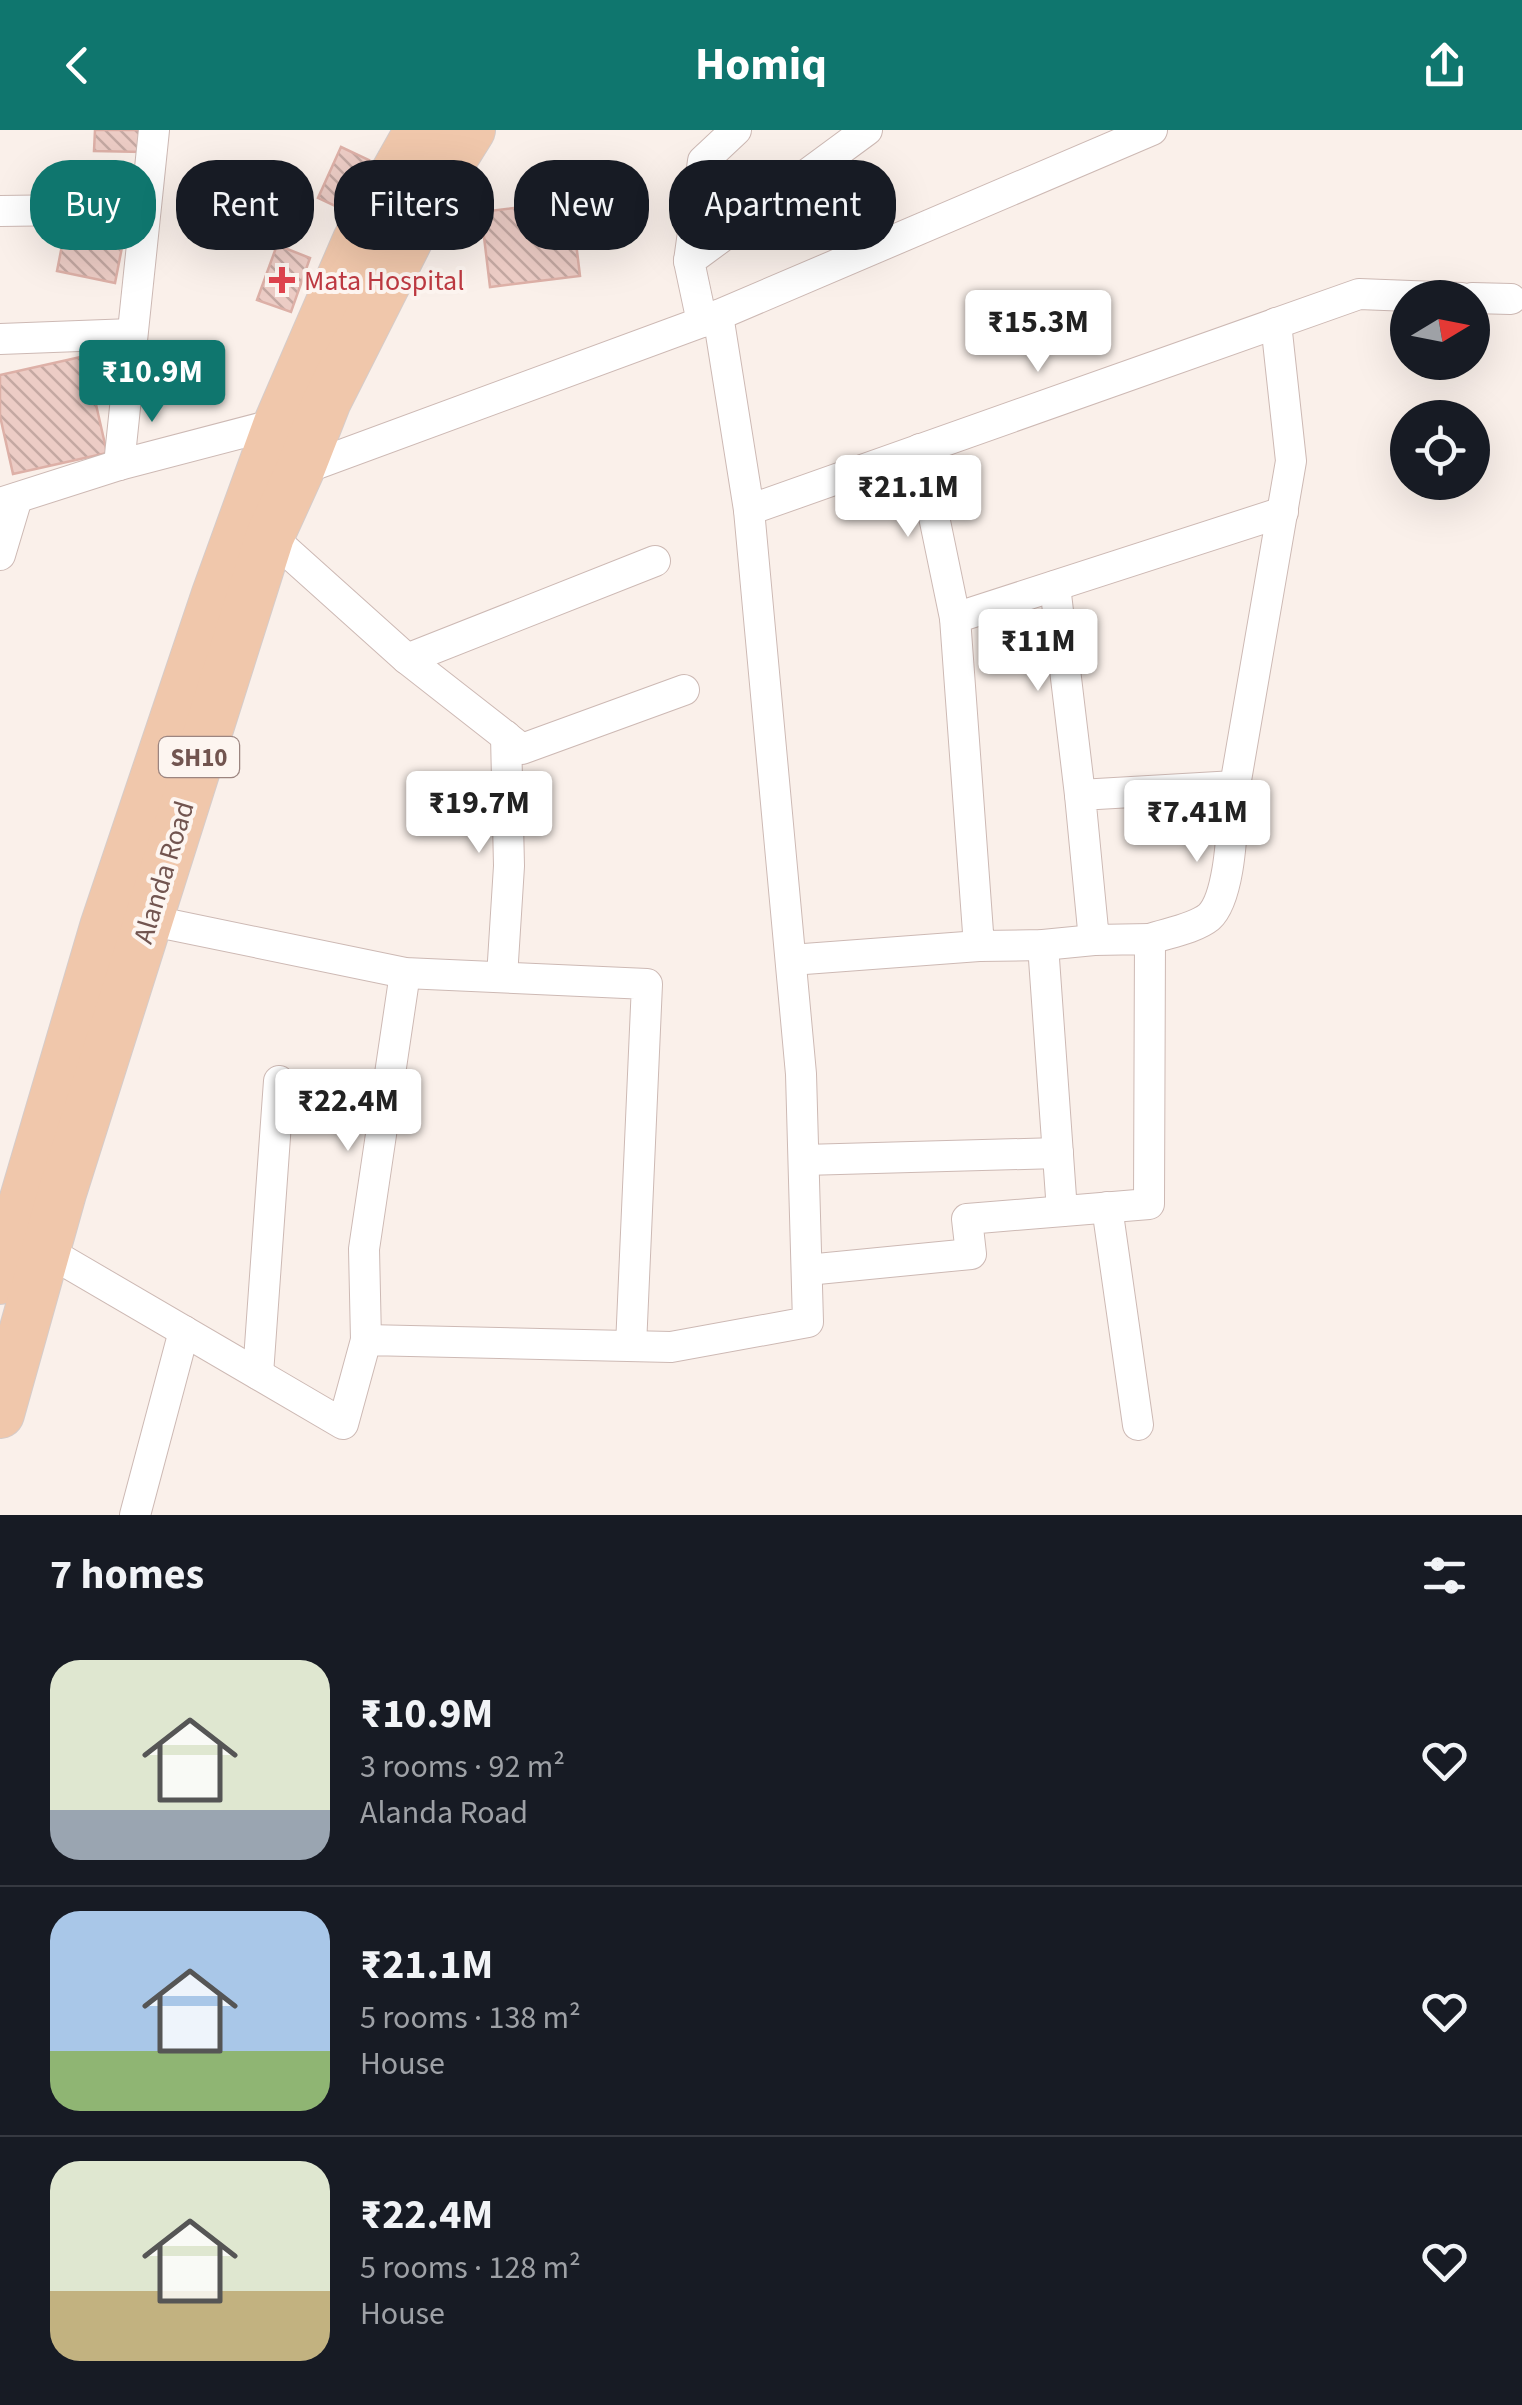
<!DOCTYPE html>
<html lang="en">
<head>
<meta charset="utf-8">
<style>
  :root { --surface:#171b24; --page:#20242c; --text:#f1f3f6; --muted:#9ea1a6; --line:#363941; --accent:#0f766e }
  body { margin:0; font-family:"Source Sans 3",sans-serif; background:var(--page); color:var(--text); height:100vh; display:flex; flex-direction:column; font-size:38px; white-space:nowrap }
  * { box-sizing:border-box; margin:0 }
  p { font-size:32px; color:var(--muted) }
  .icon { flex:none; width:55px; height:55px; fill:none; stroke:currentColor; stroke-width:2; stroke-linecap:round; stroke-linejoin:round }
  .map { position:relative; height:1385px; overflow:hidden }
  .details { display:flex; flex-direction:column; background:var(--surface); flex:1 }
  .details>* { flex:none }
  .hud { position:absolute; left:30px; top:30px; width:1000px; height:90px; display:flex; gap:20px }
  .needle { width:65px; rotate:80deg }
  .controls { position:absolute; left:1390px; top:150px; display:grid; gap:20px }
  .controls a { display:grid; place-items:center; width:100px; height:100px; border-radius:50%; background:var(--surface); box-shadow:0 10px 40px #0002; font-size:50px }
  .price { position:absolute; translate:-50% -85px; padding:0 22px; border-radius:10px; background:#fff; color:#222; font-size:32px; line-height:65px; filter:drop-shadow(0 2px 5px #0008) }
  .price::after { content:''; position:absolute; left:50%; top:60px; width:30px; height:22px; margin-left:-15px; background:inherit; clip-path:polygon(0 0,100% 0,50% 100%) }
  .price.on { background:var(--accent); color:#fff }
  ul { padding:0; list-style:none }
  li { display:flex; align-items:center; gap:30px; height:250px; padding:0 50px }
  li+li { border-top:2px solid var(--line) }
  li span { display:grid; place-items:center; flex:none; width:280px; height:200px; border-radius:30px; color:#555 }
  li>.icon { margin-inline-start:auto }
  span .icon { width:120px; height:120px; fill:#fffc; stroke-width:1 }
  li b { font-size:42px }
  h2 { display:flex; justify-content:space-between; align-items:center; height:120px; padding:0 50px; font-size:42px }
  .pill { padding:0 35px; border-radius:40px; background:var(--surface); box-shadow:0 10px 40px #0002; font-size:35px; line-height:90px }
  .pill.on { background:var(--accent); color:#fff }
  header { display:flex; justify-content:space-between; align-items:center; height:130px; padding:0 50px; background:var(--accent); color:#fff; font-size:45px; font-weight:700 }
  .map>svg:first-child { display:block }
  .building { fill:url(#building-back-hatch); stroke:#ddb0a7; stroke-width:2.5 }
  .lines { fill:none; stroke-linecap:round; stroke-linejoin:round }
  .street-casing { stroke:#cdb9b4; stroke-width:32 }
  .primary-casing { stroke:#d5ccca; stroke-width:50 }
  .street { stroke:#fff; stroke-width:30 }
  .primary { stroke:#f0c7ab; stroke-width:48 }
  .health-dot { fill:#e0444e; stroke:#fdf5f0; stroke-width:4 }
  .labels { text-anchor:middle; stroke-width:8; stroke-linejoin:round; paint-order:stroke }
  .shield { fill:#fdf5f0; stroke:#9c8580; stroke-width:2.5 }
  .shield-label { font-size:25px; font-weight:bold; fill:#725550 }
  .health-label { font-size:28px; fill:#be3a42; stroke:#fdf5f0; text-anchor:start }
  .street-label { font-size:28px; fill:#725550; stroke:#fdf5f0 }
</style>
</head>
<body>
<header><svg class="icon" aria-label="back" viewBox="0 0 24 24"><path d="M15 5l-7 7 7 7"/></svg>Homiq<svg class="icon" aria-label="share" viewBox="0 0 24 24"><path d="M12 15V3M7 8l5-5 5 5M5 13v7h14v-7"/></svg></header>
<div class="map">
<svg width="1522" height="1385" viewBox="0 0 1522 1385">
  <defs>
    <pattern id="building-back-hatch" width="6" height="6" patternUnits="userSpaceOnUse" patternTransform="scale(2.5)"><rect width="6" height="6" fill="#ecccc5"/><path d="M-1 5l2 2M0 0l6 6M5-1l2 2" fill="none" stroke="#c4a8a2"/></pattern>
  </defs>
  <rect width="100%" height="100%" fill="#faf0ea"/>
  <!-- building -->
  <g class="building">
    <polygon points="95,0 145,0 144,22 94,21"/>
    <polygon points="341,17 369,30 346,81 318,68"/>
    <polygon points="571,71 580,146 490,157 481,82"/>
    <polygon points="66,95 124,107 115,153 57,141"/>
    <polygon points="277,115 310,128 291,182 257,170"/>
    <polygon points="85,226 107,323 13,344 0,286 0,245"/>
  </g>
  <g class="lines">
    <defs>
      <g id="street">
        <polyline points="0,81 145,79"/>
        <polyline points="689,131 703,31 736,0"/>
        <polyline points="1472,168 1511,169"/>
        <polyline points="718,185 749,380 1359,164 1462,168"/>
        <polyline points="702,192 1152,0"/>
        <polyline points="0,209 132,204"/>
        <polyline points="920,319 955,488"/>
        <polyline points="119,335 154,0"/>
        <polyline points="295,342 702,192 689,131 867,0"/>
        <polyline points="0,373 119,335 291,290"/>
        <polyline points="270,406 407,529 522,619 684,560"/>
        <polyline points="0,425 17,368"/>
        <polyline points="1055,456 1080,665"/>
        <polyline points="407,529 655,431"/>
        <polyline points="148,790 405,843 647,854 631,1216"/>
        <path d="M1150,809C1167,803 1194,799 1209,787C1232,766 1232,687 1235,656"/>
        <polyline points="1094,810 1043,815 979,816 955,488 1283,382"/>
        <polyline points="1043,815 1062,1081"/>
        <polyline points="791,830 979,816"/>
        <polyline points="502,847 509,736 506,606"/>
        <polyline points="804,1030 1058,1023"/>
        <polyline points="1107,1077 1138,1295"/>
        <polyline points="47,1121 343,1294 366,1210 671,1217 808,1192 801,944 749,380"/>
        <polyline points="807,1140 971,1124 967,1089 1149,1074 1150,809 1094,810 1080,665 1235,656 1291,331 1276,193"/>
        <polyline points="366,1210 364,1119 405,843"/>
        <polyline points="258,1244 279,951"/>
        <polyline points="135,1385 184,1201"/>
      </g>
      <g id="primary">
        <polyline points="0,1150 104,797 216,464 278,293 357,110 419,0"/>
        <polyline points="0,1284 62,1063 270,406 300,340 327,271 433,61 471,0"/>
      </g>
    </defs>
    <!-- street casing -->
    <use href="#street" class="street-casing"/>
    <!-- primary casing -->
    <use href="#primary" class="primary-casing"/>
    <!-- street -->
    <use href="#street" class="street"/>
    <!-- primary -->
    <use href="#primary" class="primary"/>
  </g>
  <!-- markers -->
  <path class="health-dot" d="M277 135h10v10h10v10h-10v10h-10v-10h-10v-10h10z"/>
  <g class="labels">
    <!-- shield labels -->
    <rect class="shield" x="159" y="607" width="80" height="40" rx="8"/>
    <g class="shield-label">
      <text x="199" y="636">SH10</text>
    </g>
    <!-- health labels -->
    <g class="health-label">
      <text x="304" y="160">Mata Hospital</text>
    </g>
    <!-- street labels -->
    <g class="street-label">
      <text transform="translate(163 742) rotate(-73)" y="10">Alanda Road</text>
    </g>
  </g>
</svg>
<div class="controls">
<a><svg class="needle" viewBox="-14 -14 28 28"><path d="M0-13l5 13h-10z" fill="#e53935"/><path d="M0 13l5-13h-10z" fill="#9ea1a6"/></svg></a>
<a><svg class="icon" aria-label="locate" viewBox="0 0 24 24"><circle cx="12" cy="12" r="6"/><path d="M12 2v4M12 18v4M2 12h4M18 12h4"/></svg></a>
</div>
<b class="price" style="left:1038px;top:245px">₹15.3M</b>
<b class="price on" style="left:152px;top:295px">₹10.9M</b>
<b class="price" style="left:908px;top:410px">₹21.1M</b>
<b class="price" style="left:1038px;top:564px">₹11M</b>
<b class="price" style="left:479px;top:726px">₹19.7M</b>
<b class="price" style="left:1197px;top:735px">₹7.41M</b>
<b class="price" style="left:348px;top:1024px">₹22.4M</b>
<div class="hud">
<a class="pill on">Buy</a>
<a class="pill">Rent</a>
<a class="pill">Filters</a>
<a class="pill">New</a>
<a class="pill">Apartment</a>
</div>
</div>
<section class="details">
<h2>7 homes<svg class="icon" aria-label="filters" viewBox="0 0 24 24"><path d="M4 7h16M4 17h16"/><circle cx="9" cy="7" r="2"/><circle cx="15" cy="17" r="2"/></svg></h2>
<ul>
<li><span style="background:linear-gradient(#dfe7d0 75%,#9aa5b1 0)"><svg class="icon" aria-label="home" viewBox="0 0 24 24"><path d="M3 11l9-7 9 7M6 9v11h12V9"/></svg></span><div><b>₹10.9M</b><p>3 rooms · 92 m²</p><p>Alanda Road</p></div><svg class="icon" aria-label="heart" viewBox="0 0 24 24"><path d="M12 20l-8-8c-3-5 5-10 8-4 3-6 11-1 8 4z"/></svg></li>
<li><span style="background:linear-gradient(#a9c7e8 70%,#8fb573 0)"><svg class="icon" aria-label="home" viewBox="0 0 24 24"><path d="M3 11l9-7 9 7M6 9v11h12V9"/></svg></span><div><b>₹21.1M</b><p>5 rooms · 138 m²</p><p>House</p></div><svg class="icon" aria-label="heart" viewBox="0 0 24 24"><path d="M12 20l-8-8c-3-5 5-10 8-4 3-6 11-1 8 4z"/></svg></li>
<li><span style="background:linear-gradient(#dfe7d0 65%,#c2b280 0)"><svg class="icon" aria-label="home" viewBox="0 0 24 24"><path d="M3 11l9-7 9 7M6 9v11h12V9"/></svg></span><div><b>₹22.4M</b><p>5 rooms · 128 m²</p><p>House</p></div><svg class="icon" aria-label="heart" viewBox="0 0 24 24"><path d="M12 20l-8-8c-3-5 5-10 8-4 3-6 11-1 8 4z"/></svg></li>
</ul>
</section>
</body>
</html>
